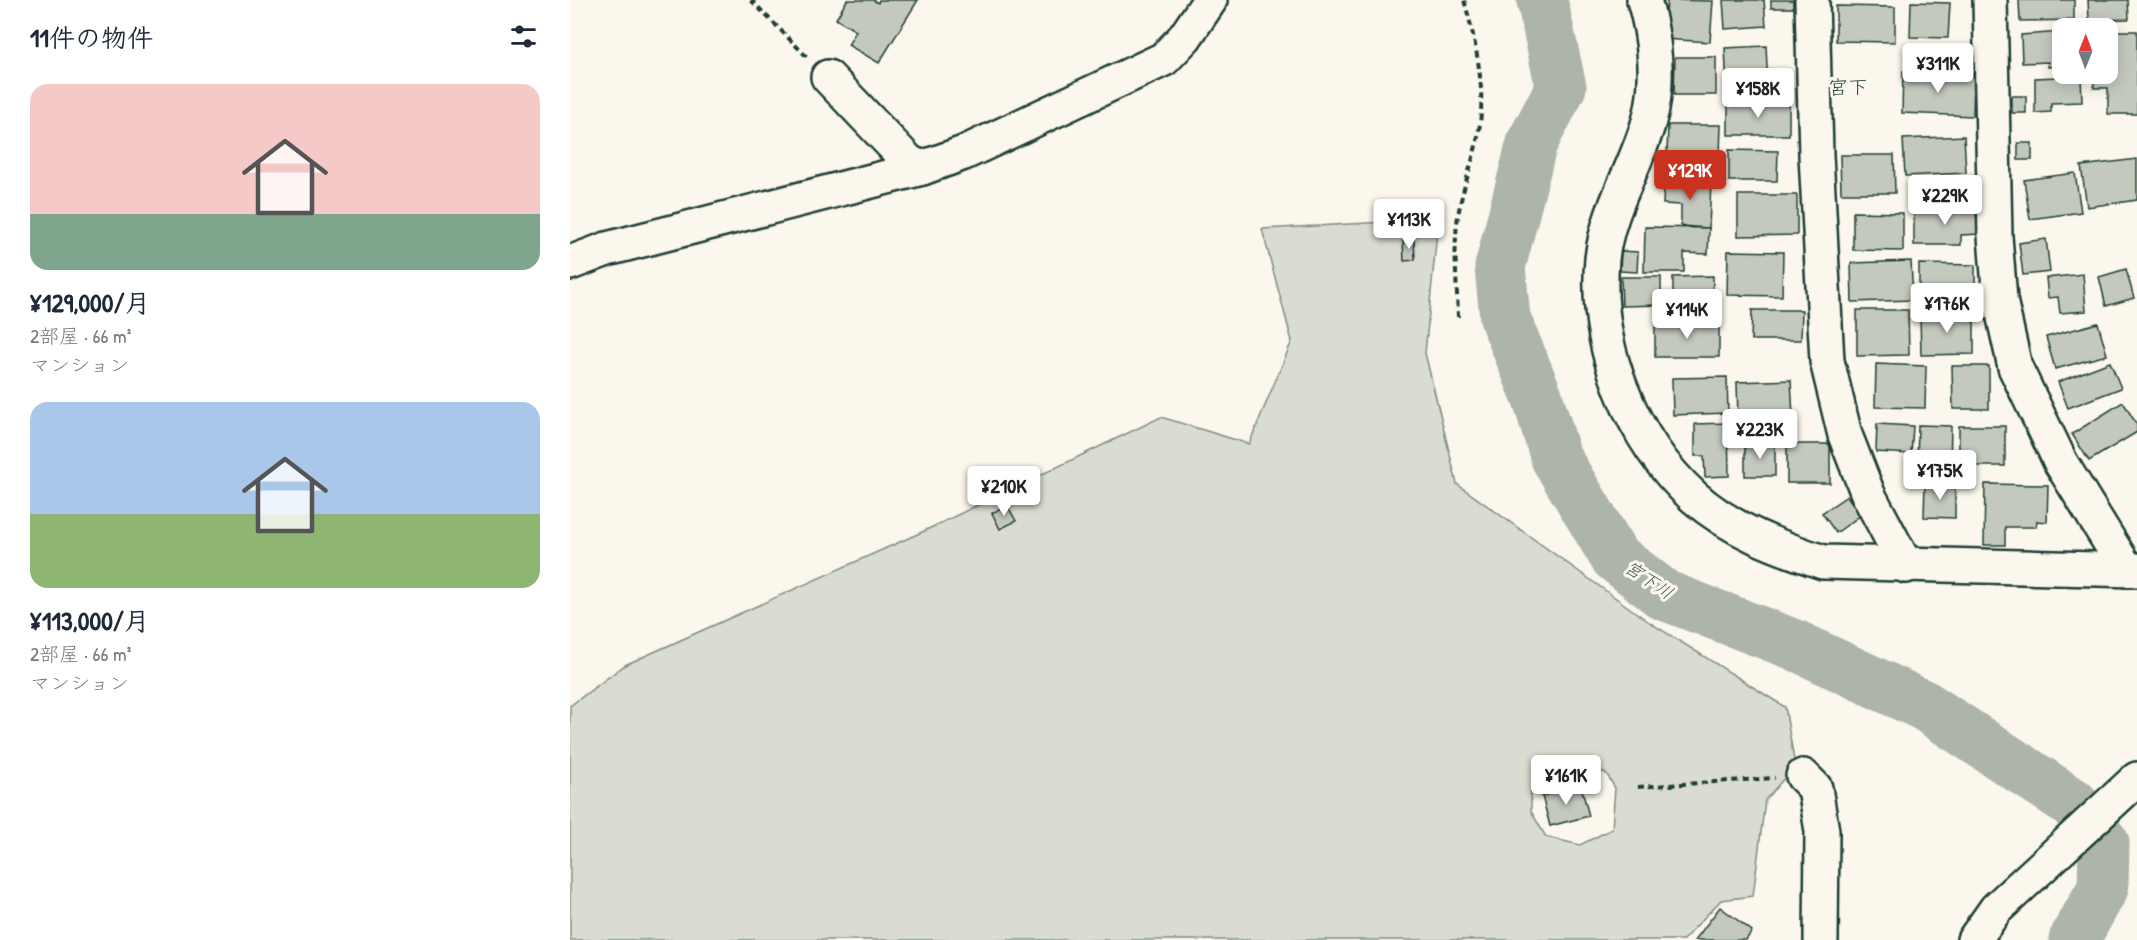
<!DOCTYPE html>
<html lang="ja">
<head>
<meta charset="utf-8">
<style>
  :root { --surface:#fff; --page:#f6f6f7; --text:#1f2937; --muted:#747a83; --accent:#c8321e }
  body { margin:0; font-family:"Patrick Hand","Klee One",sans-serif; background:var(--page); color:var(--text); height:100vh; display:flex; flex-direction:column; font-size:22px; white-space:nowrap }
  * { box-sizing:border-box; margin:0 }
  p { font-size:20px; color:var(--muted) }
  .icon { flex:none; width:33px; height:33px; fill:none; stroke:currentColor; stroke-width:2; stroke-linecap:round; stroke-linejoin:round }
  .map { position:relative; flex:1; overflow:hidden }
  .details { display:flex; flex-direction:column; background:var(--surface); width:570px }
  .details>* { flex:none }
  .needle { width:39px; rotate:1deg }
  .buttons { position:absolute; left:1482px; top:18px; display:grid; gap:12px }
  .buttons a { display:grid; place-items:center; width:66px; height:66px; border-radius:12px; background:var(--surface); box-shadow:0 3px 15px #0003; font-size:30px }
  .price { position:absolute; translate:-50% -51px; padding:0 14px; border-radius:6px; background:#fff; color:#222; font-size:20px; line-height:39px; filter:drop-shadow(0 2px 3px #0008) }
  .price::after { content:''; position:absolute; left:50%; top:36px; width:18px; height:14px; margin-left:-9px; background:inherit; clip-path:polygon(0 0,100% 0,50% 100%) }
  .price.active { background:var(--accent); color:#fff }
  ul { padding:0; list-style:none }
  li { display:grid; align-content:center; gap:12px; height:318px; padding:0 30px }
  li span { display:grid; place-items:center; height:186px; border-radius:18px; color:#555 }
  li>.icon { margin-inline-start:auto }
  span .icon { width:108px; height:108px; fill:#fffc; stroke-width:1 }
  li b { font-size:26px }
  h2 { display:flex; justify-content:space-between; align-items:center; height:72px; padding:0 30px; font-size:26px }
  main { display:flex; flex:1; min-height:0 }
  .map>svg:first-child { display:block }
  .green { fill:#dbdcd1; stroke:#7d8c82; stroke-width:1.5; fill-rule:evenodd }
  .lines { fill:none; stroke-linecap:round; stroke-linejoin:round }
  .river { stroke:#adb4aa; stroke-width:51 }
  .building { fill:#c4c9be; stroke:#1f3d34; stroke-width:1.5 }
  .minor-casing { stroke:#1f3d34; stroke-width:38 }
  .path { stroke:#1f3d34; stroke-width:4; stroke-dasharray:6 4.5; stroke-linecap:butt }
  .minor { stroke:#fbf7ec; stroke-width:33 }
  .labels { text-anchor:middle; stroke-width:6; stroke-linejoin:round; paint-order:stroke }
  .water-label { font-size:18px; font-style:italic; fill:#425b52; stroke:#fbf7ec }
  .quarter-label { font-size:20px; fill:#1f3d34; stroke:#fbf7ec }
</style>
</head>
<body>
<main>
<section class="details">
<h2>11件の物件<svg class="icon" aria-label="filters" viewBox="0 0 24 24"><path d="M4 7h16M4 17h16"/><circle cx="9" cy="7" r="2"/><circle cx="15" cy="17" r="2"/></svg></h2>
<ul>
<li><span style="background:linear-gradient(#f6c9c9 70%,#7fa58c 0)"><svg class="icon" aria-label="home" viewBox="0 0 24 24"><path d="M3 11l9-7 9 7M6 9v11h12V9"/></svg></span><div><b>¥129,000/月</b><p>2部屋 · 66 m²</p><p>マンション</p></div></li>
<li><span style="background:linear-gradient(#a9c7e8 60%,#8fb573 0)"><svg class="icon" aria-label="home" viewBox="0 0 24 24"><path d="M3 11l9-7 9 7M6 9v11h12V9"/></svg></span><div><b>¥113,000/月</b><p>2部屋 · 66 m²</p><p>マンション</p></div></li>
</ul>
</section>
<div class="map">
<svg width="1567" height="940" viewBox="0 0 1567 940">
  <rect width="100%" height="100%" fill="#fbf7ec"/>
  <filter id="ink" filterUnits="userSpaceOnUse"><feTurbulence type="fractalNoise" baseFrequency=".0167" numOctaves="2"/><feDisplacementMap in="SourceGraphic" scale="12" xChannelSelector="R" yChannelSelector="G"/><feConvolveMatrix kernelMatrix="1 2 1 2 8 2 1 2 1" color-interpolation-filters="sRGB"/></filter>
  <g filter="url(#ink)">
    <!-- green -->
    <path class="green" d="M870,202L855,353L887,484L1082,624L1215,707L1225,766L1195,800L1183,896L1151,900L1113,940H0V706L55,665L352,532L591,417L679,444L722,341L692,229L815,222ZM1014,766L1036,773L1045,788L1042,829L1010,845L976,837L961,811V787L987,771Z"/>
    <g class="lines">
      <!-- river -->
      <polyline class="river" points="972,0 991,87 962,143 930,267 935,318 967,396 986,458 1045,557 1094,595 1225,645 1355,706 1503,803 1534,843 1533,888 1504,940"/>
    </g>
    <!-- building -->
    <g class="building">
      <polygon points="277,0 303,0 308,3 309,0 348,0 309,63 278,45 286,31 266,19"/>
      <polygon points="1097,0 1143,1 1140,42 1094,39"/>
      <polygon points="1153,0 1194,0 1196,26 1155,29"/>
      <rect x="1201" y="0" width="22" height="8"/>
      <polygon points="1449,0 1504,0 1504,20 1450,21"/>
      <polygon points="1518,0 1558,0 1559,19 1519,20"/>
      <polygon points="1341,2 1380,3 1378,38 1340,37"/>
      <polygon points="1266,6 1325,7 1325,42 1266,41"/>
      <polygon points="1538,31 1567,31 1567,114 1538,114 1538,88 1524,88 1524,74 1538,74"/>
      <polygon points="1492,32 1492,66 1478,67 1478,62 1452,63 1451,35"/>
      <polygon points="1196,46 1198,87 1157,89 1155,48"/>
      <polygon points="1105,57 1146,57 1146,95 1104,95"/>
      <polygon points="1333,71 1404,74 1403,116 1332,113"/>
      <polygon points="1511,76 1512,102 1481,103 1481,112 1465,113 1465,78"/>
      <rect x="1442" y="96" width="14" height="17"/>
      <rect x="1158" y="103" width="61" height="32"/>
      <polygon points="1098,125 1151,125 1150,155 1097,154"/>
      <polygon points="1394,136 1396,173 1335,176 1333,139"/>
      <rect x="1448" y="143" width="14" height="17"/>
      <polygon points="1159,150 1208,151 1207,181 1159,181"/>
      <polygon points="1270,155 1324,155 1325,193 1271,193"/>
      <polygon points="1567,159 1567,200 1517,207 1511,166"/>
      <polygon points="1505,173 1511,212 1460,219 1454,180"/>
      <polygon points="1094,181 1141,182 1139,228 1111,226 1111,205 1093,204"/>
      <polygon points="1168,195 1227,195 1227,235 1168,236"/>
      <polygon points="1344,209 1410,209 1410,234 1391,235 1391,245 1344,245"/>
      <polygon points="1283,212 1333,213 1333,251 1283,250"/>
      <polygon points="1075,227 1139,228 1138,254 1114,253 1114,272 1074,272"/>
      <polygon points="1476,239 1480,272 1453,275 1449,243"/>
      <polygon points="833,240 844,240 845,260 834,261"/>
      <polygon points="1051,251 1068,252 1067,272 1050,271"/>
      <polygon points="1158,251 1213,252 1212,296 1157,295"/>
      <polygon points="1341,261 1343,300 1282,302 1281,263"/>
      <polygon points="1349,264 1405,265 1405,287 1396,287 1395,306 1349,305"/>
      <polygon points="1556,269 1564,298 1536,306 1529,277"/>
      <polygon points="1513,274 1516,311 1490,313 1488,297 1478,298 1476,278"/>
      <polygon points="1143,276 1143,306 1103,307 1103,277"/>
      <polygon points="1051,277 1091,277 1091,305 1052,306"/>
      <polygon points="1182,310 1232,310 1231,340 1181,340"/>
      <polygon points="1287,310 1338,310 1339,355 1287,356"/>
      <polygon points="1404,314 1404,354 1351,355 1350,315"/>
      <rect x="1085" y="323" width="64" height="34"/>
      <polygon points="1528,323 1537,355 1485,369 1476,337"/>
      <polygon points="1540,362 1551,388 1498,408 1488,382"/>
      <polygon points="1306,364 1356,366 1355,408 1305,407"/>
      <polygon points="1382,366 1419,366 1419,409 1383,409"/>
      <polygon points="1157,377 1158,413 1103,415 1102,378"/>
      <polygon points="1221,380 1223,417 1168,419 1167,382"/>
      <polygon points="1553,402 1567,425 1567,432 1519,461 1502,434"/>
      <polygon points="1158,423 1159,476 1135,477 1134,456 1125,456 1125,424"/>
      <polygon points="1307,424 1343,426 1341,454 1306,452"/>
      <polygon points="1348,425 1381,426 1380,468 1347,467"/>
      <rect x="1389" y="426" width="46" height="40"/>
      <rect x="1175" y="444" width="30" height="32"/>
      <rect x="1217" y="444" width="43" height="39"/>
      <polygon points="1355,483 1385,484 1385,518 1354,517"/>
      <polygon points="1415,484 1478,485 1477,522 1467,521 1466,527 1435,527 1435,545 1414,545"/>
      <polygon points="1277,496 1291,515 1266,533 1252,513"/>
      <polygon points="437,505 446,521 430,529 422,513"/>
      <polygon points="1011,786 1019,816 980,826 972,796"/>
      <polygon points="1150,907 1182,931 1176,940 1125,940"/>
    </g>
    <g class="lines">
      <defs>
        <g id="minor">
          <path d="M1074,0C1085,37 1090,83 1079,121C1066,168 1037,210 1032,259C1024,345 1060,439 1124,497C1161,530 1208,547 1253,562L1567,570"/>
          <polyline points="1242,0 1246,155 1257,361 1275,435 1298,494 1336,566"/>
          <polyline points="1420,0 1425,236 1430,300 1445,367 1491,463 1557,570"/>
          <polyline points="258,77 339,162 352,168 394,153 594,59 615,37 640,0"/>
          <polyline points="0,263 37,249 352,168"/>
          <polyline points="1233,776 1245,788 1252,831 1251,940"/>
          <polyline points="1404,940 1426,909 1567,779"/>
        </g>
      </defs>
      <!-- minor casing -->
      <use href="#minor" class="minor-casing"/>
      <!-- path -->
      <g class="path">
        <polyline points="181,0 237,57"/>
        <path d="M888,317C887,284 883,249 888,216C892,189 903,163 908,136C917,91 906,43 894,0"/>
        <polyline points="1068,787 1205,778"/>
      </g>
      <!-- minor -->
      <use href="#minor" class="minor"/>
    </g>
  </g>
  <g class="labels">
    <!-- water labels -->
    <g class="water-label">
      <text transform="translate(1079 580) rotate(34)" y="6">宮下川</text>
    </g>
    <!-- quarter labels -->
    <g class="quarter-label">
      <text x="1278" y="94">宮下</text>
    </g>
  </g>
</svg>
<div class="buttons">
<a><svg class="needle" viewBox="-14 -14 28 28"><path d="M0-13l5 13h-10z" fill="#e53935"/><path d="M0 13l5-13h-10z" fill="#747a83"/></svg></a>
</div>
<b class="price" style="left:1368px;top:94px">¥311K</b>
<b class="price" style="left:1188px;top:119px">¥158K</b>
<b class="price active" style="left:1120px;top:201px">¥129K</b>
<b class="price" style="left:1375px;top:226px">¥229K</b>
<b class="price" style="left:839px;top:250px">¥113K</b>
<b class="price" style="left:1377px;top:334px">¥176K</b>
<b class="price" style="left:1117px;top:340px">¥114K</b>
<b class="price" style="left:1190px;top:460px">¥223K</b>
<b class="price" style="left:1370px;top:501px">¥175K</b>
<b class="price" style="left:434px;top:517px">¥210K</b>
<b class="price" style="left:996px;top:806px">¥161K</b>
</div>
</main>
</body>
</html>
